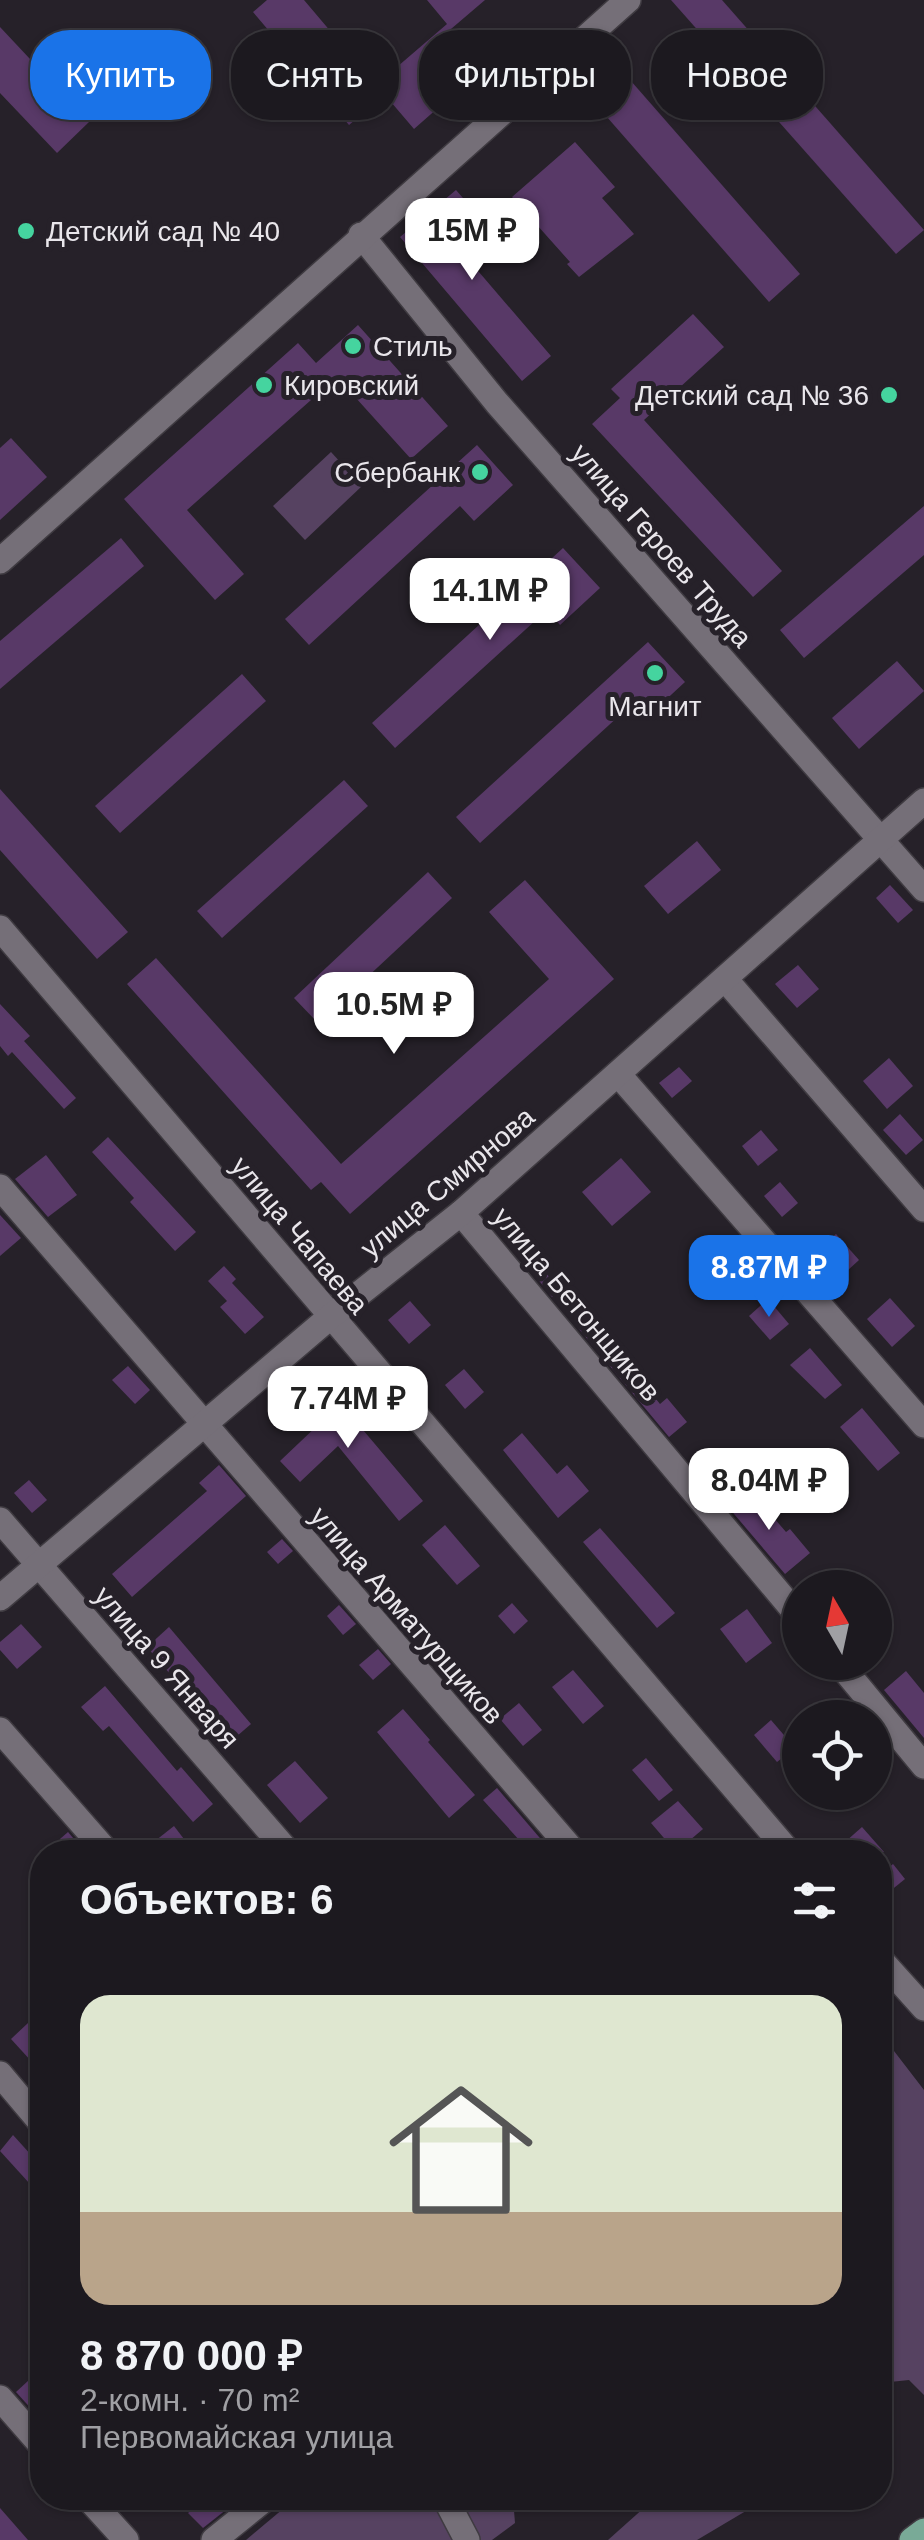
<!DOCTYPE html>
<html lang="ru">
<head>
<meta charset="utf-8">
<style>
  :root { --surface:#1c191f; --page:#29262c; --text:#f1f3f6; --muted:#a0a0a4; --line:#3a383d; --accent:#1a73e8 }
  body { margin:0; font-family:Arial,sans-serif; background:var(--page); color:var(--text); height:100vh; display:flex; flex-direction:column; font-size:38px; white-space:nowrap }
  * { box-sizing:border-box; margin:0 }
  p { font-size:32px; color:var(--muted) }
  .icon { flex:none; width:55px; height:55px; fill:none; stroke:currentColor; stroke-width:2; stroke-linecap:round; stroke-linejoin:round }
  .map { position:relative; flex:1; overflow:hidden }
  .panel { position:absolute; left:30px; top:1840px; width:862px; height:670px; display:flex; flex-direction:column; background:var(--surface); border-radius:40px; box-shadow:0 2px 8px #0004,0 0 0 2px var(--line) }
  .panel>* { flex:none }
  .top-card { position:absolute; left:30px; top:30px; width:865px; height:90px; display:flex; gap:20px }
  .needle { width:65px; rotate:351deg }
  .buttons { position:absolute; left:782px; top:1570px; display:grid; gap:20px }
  .buttons a { display:grid; place-items:center; width:110px; height:110px; border-radius:50%; background:var(--surface); box-shadow:0 2px 8px #0004,0 0 0 2px var(--line); font-size:50px }
  .price { position:absolute; translate:-50% -85px; padding:0 22px; border-radius:20px; background:#fff; color:#222; font-size:32px; line-height:65px; filter:drop-shadow(0 2px 5px #0008) }
  .price::after { content:''; position:absolute; left:50%; top:60px; width:30px; height:22px; margin-left:-15px; background:inherit; clip-path:polygon(0 0,100% 0,50% 100%) }
  .price.selected { background:var(--accent); color:#fff }
  ul { padding:0; list-style:none }
  li { display:grid; align-content:center; gap:20px; height:530px; padding:0 50px }
  li+li { border-top:2px solid var(--line) }
  li span { display:grid; place-items:center; height:310px; border-radius:30px; color:#555 }
  li>.icon { margin-inline-start:auto }
  span .icon { width:180px; height:180px; fill:#fffc; stroke-width:1 }
  li b { font-size:42px }
  h2 { display:flex; justify-content:space-between; align-items:center; height:120px; padding:0 50px; font-size:42px }
  .chip { padding:0 35px; border-radius:40px; background:var(--surface); box-shadow:0 2px 8px #0004,0 0 0 2px var(--line); font-size:35px; line-height:90px }
  .chip.selected { background:var(--accent); color:#fff }
  .map>svg:first-child { display:block }
  .green { fill:#564261 }
  .building { fill:#583967 }
  .lines { fill:none; stroke-linecap:round; stroke-linejoin:round }
  .minor-casing { stroke:#3f3b41; stroke-width:28 }
  .major-casing { stroke:#3f3b41; stroke-width:28 }
  .minor { stroke:#756f78; stroke-width:25 }
  .major { stroke:#79aa97; stroke-width:25 }
  .poi-dot { fill:#45d49f; stroke:#262129; stroke-width:4 }
  .labels { text-anchor:middle; stroke-width:10; stroke-linejoin:round; paint-order:stroke }
  .poi-label { font-size:28px; fill:#e9e6eb; stroke:#262129; text-anchor:start }
  .street-label { font-size:28px; fill:#e9e6eb; stroke:#262129 }
</style>
</head>
<body>
<div class="map">
<svg width="924" height="2540" viewBox="0 0 924 2540">
  <rect width="100%" height="100%" fill="#262129"/>
  <!-- green -->
  <g class="green">
    <polygon points="331,452 362,486 305,540 273,506"/>
    <polygon points="894,2051 924,2090 924,2395 909,2380 890,2382 880,2393 880,2062"/>
    <polygon points="296,2498 513,2498 515,2523 492,2540 246,2540"/>
    <polygon points="655,2498 768,2498 697,2540 608,2540"/>
  </g>
  <!-- building -->
  <g class="building">
    <polygon points="267,0 304,0 376,85 447,24 427,0 485,0 451,29 486,69 482,73 488,81 452,106 447,100 414,129 385,95 349,125 253,12"/>
    <polygon points="671,0 722,0 924,230 896,254"/>
    <polygon points="0,27 89,122 57,153 0,93"/>
    <polygon points="610,57 800,274 769,302 578,84"/>
    <polygon points="575,142 615,187 602,198 634,234 579,277 567,264 570,262 512,197"/>
    <polygon points="456,190 483,221 455,244 551,356 522,381 400,237"/>
    <polygon points="693,314 724,347 644,420 782,571 753,597 592,424 620,398 611,389"/>
    <polygon points="358,325 448,426 411,459 337,377 187,510 244,574 215,600 124,499 298,343 316,363"/>
    <polygon points="11,438 47,477 0,520 0,448"/>
    <polygon points="477,445 513,485 474,521 460,506 309,645 285,619"/>
    <polygon points="924,506 924,555 804,658 780,630"/>
    <polygon points="121,538 144,566 0,689 0,641"/>
    <polygon points="563,548 600,588 560,625 547,610 395,748 372,723"/>
    <polygon points="648,642 685,682 645,719 632,704 480,843 456,817"/>
    <polygon points="897,661 924,691 859,749 832,718"/>
    <polygon points="242,674 266,701 120,833 95,806"/>
    <polygon points="344,780 368,806 222,938 197,911"/>
    <polygon points="0,789 128,932 97,959 0,850"/>
    <polygon points="697,841 721,870 668,914 644,886"/>
    <polygon points="428,872 452,898 318,1023 294,998"/>
    <polygon points="525,880 614,979 350,1214 321,1182 311,1190 127,984 156,958 341,1164 549,979 489,912"/>
    <polygon points="890,885 913,910 898,923 876,898"/>
    <polygon points="798,965 819,989 797,1008 775,984"/>
    <polygon points="0,1004 30,1036 24,1041 76,1098 64,1109 12,1052 8,1056 0,1046"/>
    <polygon points="889,1058 913,1086 887,1109 863,1081"/>
    <polygon points="679,1067 692,1081 672,1098 659,1083"/>
    <polygon points="900,1114 923,1140 906,1155 883,1130"/>
    <polygon points="761,1130 778,1150 758,1166 742,1146"/>
    <polygon points="108,1137 196,1232 175,1251 130,1202 134,1198 92,1152"/>
    <polygon points="46,1155 77,1195 48,1217 15,1179"/>
    <polygon points="621,1158 651,1192 612,1226 582,1192"/>
    <polygon points="780,1182 798,1203 782,1217 764,1196"/>
    <polygon points="0,1215 21,1238 0,1256"/>
    <polygon points="836,1234 859,1260 834,1283 811,1256"/>
    <polygon points="713,1239 729,1258 710,1275 693,1256"/>
    <polygon points="224,1266 236,1279 232,1283 264,1317 245,1334 220,1307 227,1301 208,1281"/>
    <polygon points="545,1272 560,1290 552,1297 537,1278"/>
    <polygon points="890,1298 915,1326 892,1347 867,1319"/>
    <polygon points="768,1299 789,1324 770,1340 749,1316"/>
    <polygon points="410,1301 431,1325 409,1344 388,1320"/>
    <polygon points="587,1314 660,1404 667,1398 687,1422 669,1437 575,1324"/>
    <polygon points="810,1348 842,1385 825,1399 790,1365"/>
    <polygon points="128,1366 150,1390 135,1404 112,1380"/>
    <polygon points="464,1369 484,1392 465,1409 445,1385"/>
    <polygon points="320,1379 423,1501 399,1521 338,1446 300,1482 280,1461 319,1424 297,1398"/>
    <polygon points="862,1408 900,1453 878,1471 840,1427"/>
    <polygon points="522,1433 557,1474 567,1465 589,1491 558,1518 503,1450"/>
    <polygon points="703,1453 721,1474 709,1484 691,1463"/>
    <polygon points="219,1465 246,1496 132,1597 112,1574 207,1491 199,1483"/>
    <polygon points="29,1480 47,1500 32,1513 14,1493"/>
    <polygon points="750,1490 786,1532 790,1529 810,1553 785,1574 729,1508"/>
    <polygon points="445,1525 480,1566 457,1585 422,1545"/>
    <polygon points="600,1528 675,1613 657,1628 583,1542"/>
    <polygon points="282,1539 293,1551 278,1564 267,1552"/>
    <polygon points="512,1603 528,1621 514,1634 498,1616"/>
    <polygon points="339,1605 356,1624 343,1635 327,1616"/>
    <polygon points="747,1609 772,1643 746,1663 720,1629"/>
    <polygon points="21,1624 42,1647 17,1669 0,1650 0,1642"/>
    <polygon points="169,1627 251,1724 229,1743 147,1647"/>
    <polygon points="378,1649 391,1664 373,1680 359,1665"/>
    <polygon points="573,1670 604,1706 583,1724 552,1687"/>
    <polygon points="906,1671 924,1693 924,1738 884,1690"/>
    <polygon points="105,1686 177,1771 181,1767 213,1804 193,1822 109,1726 103,1731 81,1707"/>
    <polygon points="519,1703 542,1730 523,1746 500,1719"/>
    <polygon points="403,1709 430,1740 428,1742 475,1795 449,1818 377,1732"/>
    <polygon points="771,1720 795,1748 777,1762 754,1735"/>
    <polygon points="646,1758 673,1790 659,1801 632,1770"/>
    <polygon points="295,1761 328,1798 300,1823 267,1785"/>
    <polygon points="497,1788 551,1851 549,1852 530,1852 483,1800"/>
    <polygon points="678,1801 703,1829 676,1852 651,1823"/>
    <polygon points="174,1826 187,1843 175,1852 141,1852"/>
    <polygon points="862,1827 884,1852 854,1852 845,1842"/>
    <polygon points="68,1832 85,1852 73,1852 60,1839"/>
    <polygon points="893,1864 905,1879 889,1892 880,1881 880,1875"/>
    <polygon points="28,2023 42,2039 42,2053 32,2062 11,2039"/>
    <polygon points="13,2135 42,2167 42,2173 30,2184 0,2151"/>
    <polygon points="29,2380 42,2394 42,2406 35,2413 16,2392"/>
    <polygon points="205,2498 241,2498 203,2528 188,2513"/>
    <polygon points="0,2508 28,2540 0,2540"/>
  </g>
  <g class="lines">
    <defs>
      <g id="minor">
        <polyline points="361,235 497,403 924,889"/>
        <polyline points="0,561 628,0"/>
        <polyline points="0,928 789,1852"/>
        <polyline points="725,979 924,1209"/>
        <polyline points="618,1074 924,1425"/>
        <polyline points="0,1187 574,1852"/>
        <polyline points="461,1213 800,1618"/>
        <polyline points="0,1520 288,1852"/>
        <polyline points="0,1598 330,1317 461,1213 924,801"/>
        <polyline points="838,1662 924,1766"/>
        <polyline points="0,1730 107,1852"/>
        <polyline points="880,1959 924,2008"/>
        <polyline points="0,2074 42,2124"/>
        <polyline points="0,2398 42,2446"/>
        <polyline points="88,2498 126,2540"/>
        <polyline points="445,2498 467,2540"/>
        <polyline points="214,2540 266,2498"/>
      </g>
      <polyline id="major" points="912,2540 924,2531"/>
    </defs>
    <!-- minor casing -->
    <use href="#minor" class="minor-casing"/>
    <!-- major casing -->
    <use href="#major" class="major-casing"/>
    <!-- minor -->
    <use href="#minor" class="minor"/>
    <!-- major -->
    <use href="#major" class="major"/>
  </g>
  <!-- markers -->
  <g class="poi-dot">
    <circle cx="26" cy="231" r="10"/>
    <circle cx="353" cy="346" r="10"/>
    <circle cx="264" cy="385" r="10"/>
    <circle cx="889" cy="395" r="10"/>
    <circle cx="480" cy="472" r="10"/>
    <circle cx="655" cy="673" r="10"/>
  </g>
  <g class="labels">
    <!-- poi labels -->
    <g class="poi-label">
      <text x="46" y="241">Детский сад № 40</text>
      <text x="373" y="356">Стиль</text>
      <text x="284" y="395">Кировский</text>
      <text x="869" y="405" text-anchor="end">Детский сад № 36</text>
      <text x="460" y="482" text-anchor="end">Сбербанк</text>
      <text x="655" y="716" text-anchor="middle">Магнит</text>
    </g>
    <!-- street labels -->
    <g class="street-label">
      <text transform="translate(662 545) rotate(49)" y="10">улица Героев Труда</text>
      <text transform="translate(447 1182) rotate(-40)" y="10">улица Смирнова</text>
      <text transform="translate(300 1235) rotate(50)" y="10">улица Чапаева</text>
      <text transform="translate(577 1304) rotate(50)" y="10">улица Бетонщиков</text>
      <text transform="translate(407 1615) rotate(49)" y="10">улица Арматурщиков</text>
      <text transform="translate(167 1667) rotate(49)" y="10">улица 9 Января</text>
    </g>
  </g>
</svg>
<div class="buttons">
<a><svg class="needle" viewBox="-14 -14 28 28"><path d="M0-13l5 13h-10z" fill="#e53935"/><path d="M0 13l5-13h-10z" fill="#a0a0a4"/></svg></a>
<a><svg class="icon" aria-label="locate" viewBox="0 0 24 24"><circle cx="12" cy="12" r="6"/><path d="M12 2v4M12 18v4M2 12h4M18 12h4"/></svg></a>
</div>
<b class="price" style="left:472px;top:283px">15M ₽</b>
<b class="price" style="left:490px;top:643px">14.1M ₽</b>
<b class="price" style="left:394px;top:1057px">10.5M ₽</b>
<b class="price selected" style="left:769px;top:1320px">8.87M ₽</b>
<b class="price" style="left:348px;top:1451px">7.74M ₽</b>
<b class="price" style="left:769px;top:1533px">8.04M ₽</b>
<div class="top-card">
<a class="chip selected">Купить</a>
<a class="chip">Снять</a>
<a class="chip">Фильтры</a>
<a class="chip">Новое</a>
</div>
<section class="panel">
<h2>Объектов: 6<svg class="icon" aria-label="filters" viewBox="0 0 24 24"><path d="M4 7h16M4 17h16"/><circle cx="9" cy="7" r="2"/><circle cx="15" cy="17" r="2"/></svg></h2>
<ul>
<li><span style="background:linear-gradient(#dfe7d0 70%,#b9a48a 0)"><svg class="icon" aria-label="home" viewBox="0 0 24 24"><path d="M3 11l9-7 9 7M6 9v11h12V9"/></svg></span><div><b>8 870 000 ₽</b><p>2-комн. · 70 m²</p><p>Первомайская улица</p></div></li>
</ul>
</section>
</div>
</body>
</html>
